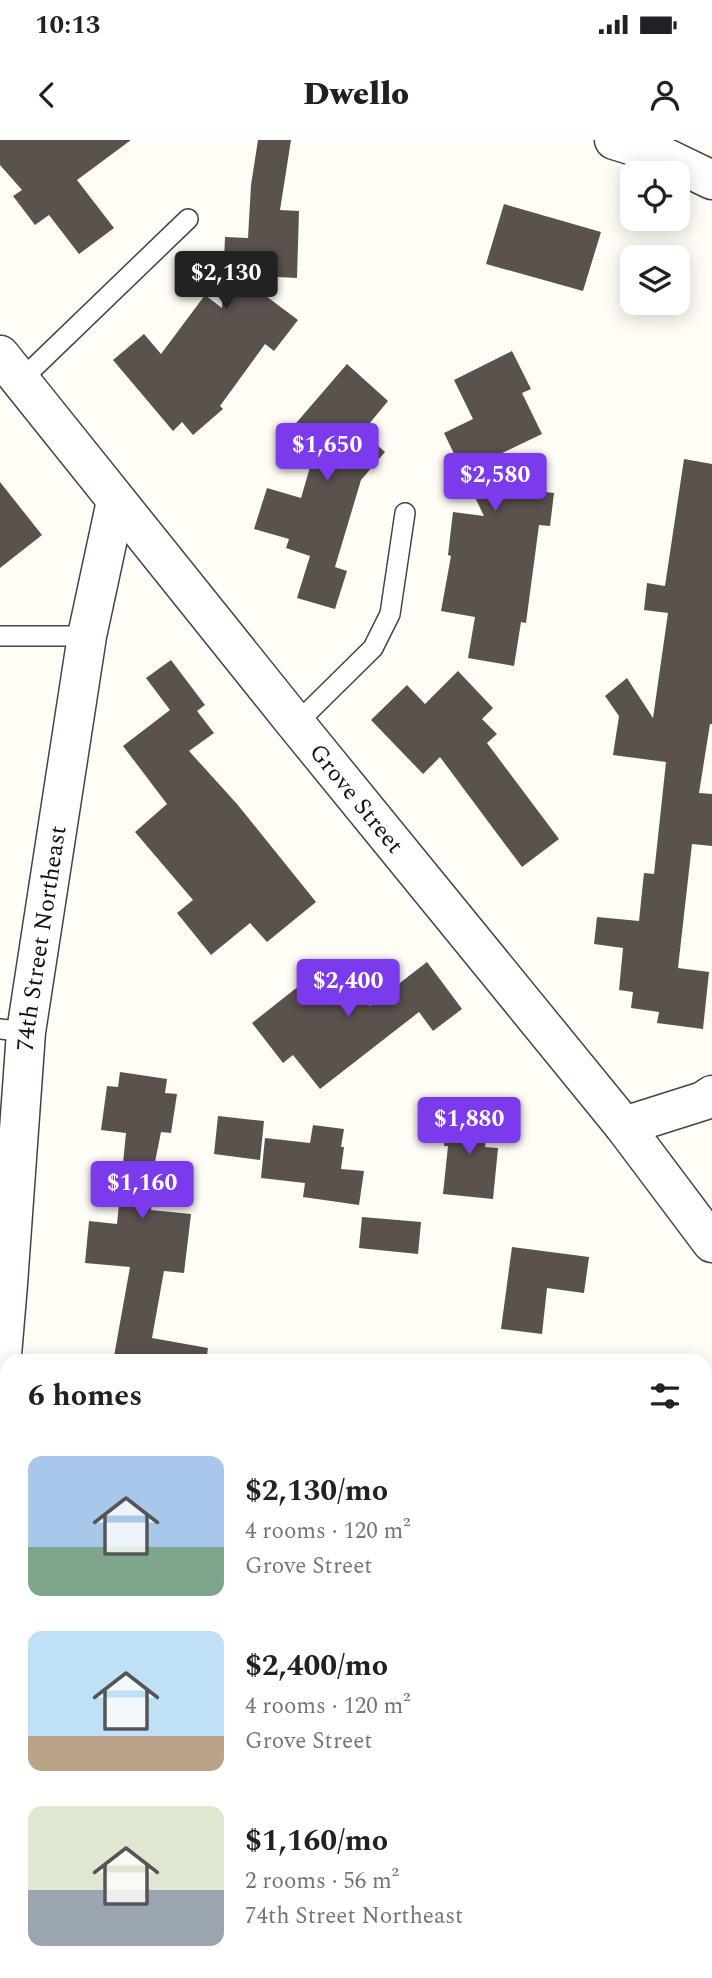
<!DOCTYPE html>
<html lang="en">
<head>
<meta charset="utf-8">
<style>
  :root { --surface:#fff; --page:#f6f6f6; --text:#202124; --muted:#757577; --accent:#7c3aed }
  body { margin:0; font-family:Spectral,serif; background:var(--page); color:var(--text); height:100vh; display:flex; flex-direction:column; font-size:26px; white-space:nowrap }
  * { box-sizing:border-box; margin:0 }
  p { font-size:23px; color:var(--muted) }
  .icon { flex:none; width:38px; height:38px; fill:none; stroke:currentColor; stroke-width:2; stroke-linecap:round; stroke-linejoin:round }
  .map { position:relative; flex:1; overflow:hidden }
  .drawer { position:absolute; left:0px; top:1214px; width:712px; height:625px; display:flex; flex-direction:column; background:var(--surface); border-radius:21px 21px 0 0; box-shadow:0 4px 18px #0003 }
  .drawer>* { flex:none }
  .controls { position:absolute; left:620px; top:21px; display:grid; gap:14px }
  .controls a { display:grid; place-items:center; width:70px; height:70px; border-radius:14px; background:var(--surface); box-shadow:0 4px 18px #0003; font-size:35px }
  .price { position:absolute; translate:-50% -60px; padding:0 16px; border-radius:7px; background:var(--accent); color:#fff; font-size:23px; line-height:46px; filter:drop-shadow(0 2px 4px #0008) }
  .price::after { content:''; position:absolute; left:50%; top:42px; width:21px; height:16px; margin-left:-10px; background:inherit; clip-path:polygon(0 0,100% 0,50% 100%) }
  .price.active { background:#222; color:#fff }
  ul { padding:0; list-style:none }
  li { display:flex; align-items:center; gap:21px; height:175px; padding:0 28px }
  li span { display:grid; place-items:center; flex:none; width:196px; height:140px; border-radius:14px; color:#555 }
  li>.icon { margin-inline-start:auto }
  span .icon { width:84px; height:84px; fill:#fffc; stroke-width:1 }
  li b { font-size:30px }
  h2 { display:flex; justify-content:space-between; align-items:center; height:84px; padding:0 28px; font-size:30px }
  .status { display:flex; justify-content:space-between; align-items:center; height:49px; padding:0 35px; background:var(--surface); direction:ltr }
  .status svg { height:19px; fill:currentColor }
  header { display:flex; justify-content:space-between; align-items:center; height:91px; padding:0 28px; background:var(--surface); font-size:32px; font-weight:800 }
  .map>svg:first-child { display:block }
  .building { fill:#5a524d }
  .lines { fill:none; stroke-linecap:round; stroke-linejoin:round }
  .service-casing { stroke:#444; stroke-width:22 }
  .minor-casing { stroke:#444; stroke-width:41 }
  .tertiary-casing { stroke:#444; stroke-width:41 }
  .service { stroke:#fff; stroke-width:19 }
  .minor { stroke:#fff; stroke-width:38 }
  .tertiary { stroke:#fff; stroke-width:38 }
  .labels { text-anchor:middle; stroke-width:7; stroke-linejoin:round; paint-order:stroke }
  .street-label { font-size:24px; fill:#111; stroke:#fff }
</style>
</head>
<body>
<div class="status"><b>10:13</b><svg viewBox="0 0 49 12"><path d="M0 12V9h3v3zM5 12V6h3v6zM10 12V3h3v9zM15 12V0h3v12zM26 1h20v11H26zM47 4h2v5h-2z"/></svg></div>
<header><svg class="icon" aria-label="back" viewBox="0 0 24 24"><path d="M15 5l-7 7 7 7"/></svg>Dwello<svg class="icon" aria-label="person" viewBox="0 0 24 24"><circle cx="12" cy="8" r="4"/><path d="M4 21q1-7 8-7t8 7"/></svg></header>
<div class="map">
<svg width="712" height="1838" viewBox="0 0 712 1838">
  <rect width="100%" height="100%" fill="#fffdf5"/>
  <!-- building -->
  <g class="building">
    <polygon points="0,0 131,0 77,40 114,88 79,114 49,75 35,85 13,56 22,50 0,25"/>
    <polygon points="258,0 291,0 280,70 299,71 297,138 238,135 298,180 274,211 265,204 220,266 223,269 193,295 182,282 173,291 113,220 144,194 161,214 205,155 222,168 225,97 248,98 251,45"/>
    <polygon points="504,64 601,92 583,151 486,124"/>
    <polygon points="512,211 531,249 522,253 542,294 469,329 540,338 538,351 554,353 550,386 539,385 526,483 521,482 514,526 468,518 475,477 441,471 451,416 448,415 453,372 484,376 444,293 473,279 454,240"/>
    <polygon points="347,224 388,261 369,284 375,289 368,297 385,312 361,340 335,427 347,431 335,469 297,458 310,416 286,408 289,399 254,389 267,348 301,358 315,310 291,289"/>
    <polygon points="684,319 712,324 712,584 710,584 699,653 712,654 712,706 692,704 678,828 709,832 703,889 657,883 659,872 631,868 633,852 619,850 623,808 594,804 597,777 639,781 644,733 654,734 666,622 613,615 619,576 605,556 627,538 653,578 668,473 644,470 647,443 665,446"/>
    <polygon points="0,342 42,395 0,428"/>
    <polygon points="171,520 205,565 197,571 214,593 189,611 237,664 316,762 267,802 250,783 211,815 177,773 193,760 135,692 167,664 123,606 170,570 146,538"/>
    <polygon points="458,531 493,568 482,579 497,594 487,603 559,699 522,727 440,617 423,634 371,580 407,545 425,564"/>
    <polygon points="333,819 370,866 427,822 462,869 433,891 419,872 320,949 293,915 283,923 252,883"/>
    <polygon points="120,932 167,939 165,953 177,954 171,993 161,992 151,1042 154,1042 151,1070 191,1074 184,1133 164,1131 152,1198 208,1208 206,1222 113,1222 130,1127 85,1123 89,1081 117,1084 126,993 101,990 107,946 118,947"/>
    <polygon points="448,972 488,976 485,1007 498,1008 493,1059 443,1054 448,1006 444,1006"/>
    <polygon points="218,976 264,981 260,1020 214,1014"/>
    <polygon points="313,985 344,989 341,1007 344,1007 341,1029 364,1031 359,1065 303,1057 305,1043 261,1038 265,998 310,1003"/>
    <polygon points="362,1077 421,1082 418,1114 359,1108"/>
    <polygon points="512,1107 589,1117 584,1153 547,1148 542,1194 501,1189"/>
  </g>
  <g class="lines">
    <defs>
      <g id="service">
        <polyline points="20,241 188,79"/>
        <polyline points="0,496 87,496"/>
        <polyline points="296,584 373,508 390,474 405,373"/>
        <polyline points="0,889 26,892"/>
      </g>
      <g id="minor">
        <polyline points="614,0 656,13 712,40"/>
        <polyline points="624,986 703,961 712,955"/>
        <path id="s1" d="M0,1239L8,1144L26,892L87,496L116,361"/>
        <polyline points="705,1258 712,1254"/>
        <polyline points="0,1648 7,1649"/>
      </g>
      <g id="tertiary">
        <path id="s2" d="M0,215L296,584L624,986L712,1103"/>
      </g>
    </defs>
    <!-- service casing -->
    <use href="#service" class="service-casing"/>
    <!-- minor casing -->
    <use href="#minor" class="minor-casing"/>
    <!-- tertiary casing -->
    <use href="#tertiary" class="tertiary-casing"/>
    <!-- service -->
    <use href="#service" class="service"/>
    <!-- minor -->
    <use href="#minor" class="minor"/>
    <!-- tertiary -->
    <use href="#tertiary" class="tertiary"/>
  </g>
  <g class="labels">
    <!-- street labels -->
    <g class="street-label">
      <text dy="8" stroke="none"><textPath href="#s2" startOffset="569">Grove Street</textPath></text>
      <text dy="8" stroke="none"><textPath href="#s1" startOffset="443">74th Street Northeast</textPath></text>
    </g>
  </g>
</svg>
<div class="controls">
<a><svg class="icon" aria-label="locate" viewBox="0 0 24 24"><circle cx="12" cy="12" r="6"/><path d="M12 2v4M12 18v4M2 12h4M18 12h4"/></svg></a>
<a><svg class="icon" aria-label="layers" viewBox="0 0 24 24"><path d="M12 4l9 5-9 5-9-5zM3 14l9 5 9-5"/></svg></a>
</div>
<b class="price active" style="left:226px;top:171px">$2,130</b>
<b class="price" style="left:327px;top:343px">$1,650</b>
<b class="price" style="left:495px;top:373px">$2,580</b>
<b class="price" style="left:348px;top:879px">$2,400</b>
<b class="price" style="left:469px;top:1017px">$1,880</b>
<b class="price" style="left:142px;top:1081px">$1,160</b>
<section class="drawer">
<h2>6 homes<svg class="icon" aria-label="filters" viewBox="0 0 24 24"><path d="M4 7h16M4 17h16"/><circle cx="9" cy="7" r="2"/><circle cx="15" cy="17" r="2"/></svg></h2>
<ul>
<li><span style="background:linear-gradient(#a9c7e8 65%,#7fa58c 0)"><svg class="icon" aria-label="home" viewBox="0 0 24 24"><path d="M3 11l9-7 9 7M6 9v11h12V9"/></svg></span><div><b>$2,130/mo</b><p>4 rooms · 120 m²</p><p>Grove Street</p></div></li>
<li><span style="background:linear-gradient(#bfe0f5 75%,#b9a48a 0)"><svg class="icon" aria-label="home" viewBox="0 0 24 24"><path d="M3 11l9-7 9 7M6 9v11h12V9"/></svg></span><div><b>$2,400/mo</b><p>4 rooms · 120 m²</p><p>Grove Street</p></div></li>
<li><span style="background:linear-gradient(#dfe7d0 60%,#9aa5b1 0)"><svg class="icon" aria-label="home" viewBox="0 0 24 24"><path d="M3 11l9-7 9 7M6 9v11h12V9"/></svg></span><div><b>$1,160/mo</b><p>2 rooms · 56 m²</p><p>74th Street Northeast</p></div></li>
</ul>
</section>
</div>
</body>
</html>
